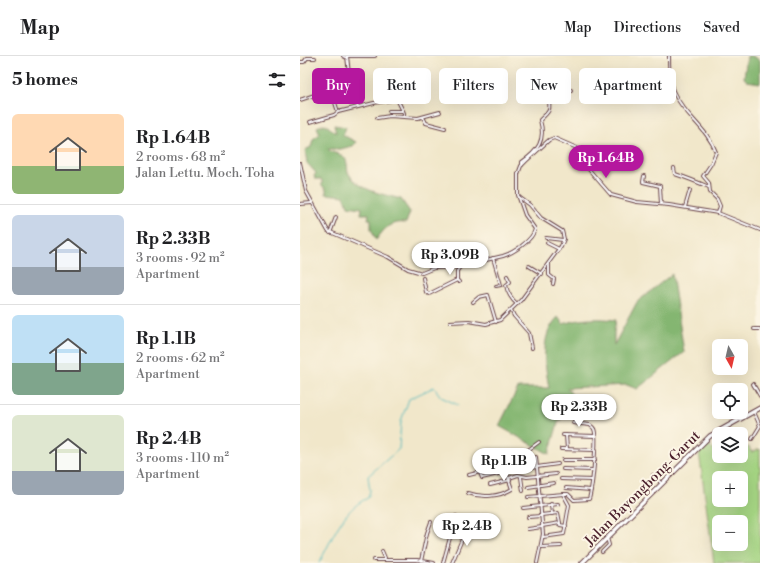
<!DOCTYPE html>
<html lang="en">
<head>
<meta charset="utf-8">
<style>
  :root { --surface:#fff; --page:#f6f6f6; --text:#202124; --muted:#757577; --line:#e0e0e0; --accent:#b5179e }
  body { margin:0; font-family:"Libre Bodoni",serif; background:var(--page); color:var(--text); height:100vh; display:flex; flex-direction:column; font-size:15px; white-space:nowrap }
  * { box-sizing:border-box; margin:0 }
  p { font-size:13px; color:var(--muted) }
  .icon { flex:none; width:22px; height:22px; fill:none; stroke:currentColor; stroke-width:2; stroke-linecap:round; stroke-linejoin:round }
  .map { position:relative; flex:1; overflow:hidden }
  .panel { display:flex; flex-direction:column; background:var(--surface); width:300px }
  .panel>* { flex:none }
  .banner { position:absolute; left:12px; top:12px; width:380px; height:36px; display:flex; gap:8px }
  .needle { width:26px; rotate:172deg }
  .controls { position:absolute; left:412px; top:283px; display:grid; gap:8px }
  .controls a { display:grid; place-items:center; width:36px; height:36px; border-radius:6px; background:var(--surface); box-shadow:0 4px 16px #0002; font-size:20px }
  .price { position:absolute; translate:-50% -34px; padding:0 9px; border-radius:14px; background:#fff; color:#222; font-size:13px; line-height:26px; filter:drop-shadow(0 1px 2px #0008) }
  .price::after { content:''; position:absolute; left:50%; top:24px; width:12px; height:9px; margin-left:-6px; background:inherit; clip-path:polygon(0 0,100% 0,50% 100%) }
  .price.selected { background:var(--accent); color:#fff }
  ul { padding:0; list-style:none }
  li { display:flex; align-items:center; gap:12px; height:100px; padding:0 12px }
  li+li { border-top:1px solid var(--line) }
  li span { display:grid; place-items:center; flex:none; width:112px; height:80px; border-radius:6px; color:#555 }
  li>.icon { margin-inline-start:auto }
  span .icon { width:48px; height:48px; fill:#fffc; stroke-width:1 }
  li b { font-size:17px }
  h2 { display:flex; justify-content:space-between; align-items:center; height:48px; padding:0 12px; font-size:17px }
  .tag { padding:0 14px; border-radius:6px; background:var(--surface); box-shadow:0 4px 16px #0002; font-size:14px; line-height:36px }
  .tag.selected { background:var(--accent); color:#fff }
  header { display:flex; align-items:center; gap:24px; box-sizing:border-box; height:56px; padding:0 20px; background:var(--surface); border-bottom:1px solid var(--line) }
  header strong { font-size:19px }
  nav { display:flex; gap:22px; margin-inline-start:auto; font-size:14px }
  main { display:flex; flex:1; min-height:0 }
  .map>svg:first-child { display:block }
  .green { fill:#a5d583; stroke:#787a57; fill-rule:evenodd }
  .forest { fill:#84b671; stroke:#676a4e }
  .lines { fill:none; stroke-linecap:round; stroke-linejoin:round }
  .stream { stroke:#47b7bd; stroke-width:1 }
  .minor-casing { stroke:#633d43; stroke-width:4 }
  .primary-casing { stroke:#633d43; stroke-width:5.5 }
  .minor { stroke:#fff; stroke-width:2 }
  .primary { stroke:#fff; stroke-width:3.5 }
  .labels { text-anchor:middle; stroke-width:4; stroke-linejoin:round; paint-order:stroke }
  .street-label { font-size:14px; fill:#4a1f2b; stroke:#fcf5e5 }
</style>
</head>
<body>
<header>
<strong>Map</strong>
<nav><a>Map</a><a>Directions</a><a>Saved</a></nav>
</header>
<main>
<section class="panel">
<h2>5 homes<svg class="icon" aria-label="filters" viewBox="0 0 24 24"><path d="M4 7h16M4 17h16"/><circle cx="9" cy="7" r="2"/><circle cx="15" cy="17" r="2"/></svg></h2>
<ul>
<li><span style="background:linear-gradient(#ffd9b3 65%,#8fb573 0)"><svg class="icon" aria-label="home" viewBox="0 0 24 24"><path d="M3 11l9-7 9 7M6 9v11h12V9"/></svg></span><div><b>Rp 1.64B</b><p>2 rooms · 68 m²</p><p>Jalan Lettu. Moch. Toha</p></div></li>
<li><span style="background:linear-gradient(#c9d6e8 65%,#9aa5b1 0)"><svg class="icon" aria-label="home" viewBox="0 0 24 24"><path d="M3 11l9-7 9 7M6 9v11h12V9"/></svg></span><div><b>Rp 2.33B</b><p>3 rooms · 92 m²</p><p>Apartment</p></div></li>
<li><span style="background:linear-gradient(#bfe0f5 60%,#7fa58c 0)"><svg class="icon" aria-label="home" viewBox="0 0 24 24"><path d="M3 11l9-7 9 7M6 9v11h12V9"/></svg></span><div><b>Rp 1.1B</b><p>2 rooms · 62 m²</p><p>Apartment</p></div></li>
<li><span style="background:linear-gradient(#dfe7d0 70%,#9aa5b1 0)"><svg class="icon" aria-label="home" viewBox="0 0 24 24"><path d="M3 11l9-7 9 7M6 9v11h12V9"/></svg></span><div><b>Rp 2.4B</b><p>3 rooms · 110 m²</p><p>Apartment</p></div></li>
</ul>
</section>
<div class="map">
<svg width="460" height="507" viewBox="0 0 460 507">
  <rect width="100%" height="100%" fill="#fcf5e5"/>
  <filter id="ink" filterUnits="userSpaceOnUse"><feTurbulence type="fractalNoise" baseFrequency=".025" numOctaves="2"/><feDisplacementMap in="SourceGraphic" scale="8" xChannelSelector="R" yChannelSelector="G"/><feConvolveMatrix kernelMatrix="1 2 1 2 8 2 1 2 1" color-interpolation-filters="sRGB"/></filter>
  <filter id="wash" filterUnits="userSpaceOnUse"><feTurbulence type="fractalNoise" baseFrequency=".012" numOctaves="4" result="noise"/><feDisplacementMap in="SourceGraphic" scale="16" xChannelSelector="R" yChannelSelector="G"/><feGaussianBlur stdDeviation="0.9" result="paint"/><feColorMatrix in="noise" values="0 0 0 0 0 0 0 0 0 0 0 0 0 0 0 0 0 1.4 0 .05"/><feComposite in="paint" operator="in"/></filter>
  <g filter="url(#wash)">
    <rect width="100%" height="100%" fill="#f1e7ca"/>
    <!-- green -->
    <path class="green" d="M408,386L412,393H419V400H441V392L449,391L451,396L460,393V507H414L399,396ZM419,422H441V444H419ZM419,466H441V488H419Z"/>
    <!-- forest -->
    <g class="forest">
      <polygon points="447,0 452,0 460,4 460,27 447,25 444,22"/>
      <path d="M25,68L36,77L34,69L46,71L43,79L56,86L53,90L40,93H28C32,98 40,97 44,101C49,107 46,113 49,118C60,135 83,138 101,143L110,156L106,167C90,165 85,172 76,184L71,173V163H68L69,158H61L62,152L48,150L44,140L26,138V133L21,129L23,127L21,123H15L14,120L16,117L7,107L5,94L11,91L13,83L20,78L17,71Z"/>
      <path d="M372,218L384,296L337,333L327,329L267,332L276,344L258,367L249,398L199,370L218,332H249C245,308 239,280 258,261L263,268C281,262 298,262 316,264L314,276V289L337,246Z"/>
    </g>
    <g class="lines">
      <!-- stream -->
      <path class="stream" d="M19,507C32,484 42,453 68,442L70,435L68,420L99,393L101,365L109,343L134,331L141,341L158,349"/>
    </g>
  </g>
  <g filter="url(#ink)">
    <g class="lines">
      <defs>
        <g id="minor">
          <polyline points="43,0 47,2"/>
          <polyline points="47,0 75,0"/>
          <path d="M369,0C369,11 369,28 374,37C385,60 407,72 416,96L411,108L403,120L409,127L410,136L417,143L420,150L418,157"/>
          <polyline points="0,6 4,6 7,2 15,2"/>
          <polyline points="31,34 38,56 74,47 97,43 104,57 104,61"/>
          <polyline points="54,36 58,51"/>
          <polyline points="0,44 50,27 47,0"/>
          <polyline points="89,55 103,55"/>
          <polyline points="123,61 126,67 145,72"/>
          <polyline points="77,62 90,60 118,62 140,56"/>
          <polyline points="10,66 34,59 38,56"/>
          <path d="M0,107L6,135L28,175L88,201L108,213L122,217L134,212L156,211L203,200C213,197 233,184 235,173L225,159L218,139V118L221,110L226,105L249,84L254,82L277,92L285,109L311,139L337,146L369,149L418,157L460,174"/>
          <path d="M222,109V106C238,95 246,84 240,64C250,54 250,57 249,41L268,37L271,34"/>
          <path d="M374,112L375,118C387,122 397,126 409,131"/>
          <polyline points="344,120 343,126 360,130 361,148"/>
          <polyline points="0,148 12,147"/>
          <polyline points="385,151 390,134"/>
          <polyline points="30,177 36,161"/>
          <polyline points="246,182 263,184"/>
          <polyline points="247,187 259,193"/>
          <polyline points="193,202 201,229 196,230"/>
          <polyline points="249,207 249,219 254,223 253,228"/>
          <polyline points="229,210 242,218"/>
          <path d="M207,220L210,226L206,229C207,236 212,244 217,248"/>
          <polyline points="123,222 126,236 129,238 157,224"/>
          <polyline points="159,226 157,224 157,215 160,211"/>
          <polyline points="173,246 179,241 188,239 196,266"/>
          <polyline points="211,254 214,260 229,277 232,292"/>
          <polyline points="150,266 169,265 186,268 200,264 221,244 261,190 264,183 262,175 241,162 230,149 219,141"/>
          <polyline points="454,273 460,273"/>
          <polyline points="453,328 460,340"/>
          <polyline points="263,379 295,380"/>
          <polyline points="266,379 267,393"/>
          <polyline points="452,383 460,370 454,356"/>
          <polyline points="261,393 296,394"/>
          <polyline points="236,401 243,478 237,507"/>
          <polyline points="263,404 295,404"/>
          <polyline points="210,409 222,406 230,412 258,408"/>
          <polyline points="263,413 292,414"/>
          <polyline points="169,419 208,409 210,401 224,397 239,386"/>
          <polyline points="353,419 362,428"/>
          <polyline points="221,421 223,435"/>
          <polyline points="209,422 218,419 227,421 256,418"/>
          <polyline points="261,423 292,424"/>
          <polyline points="190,429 210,424"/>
          <polyline points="228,431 254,427"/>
          <polyline points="266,432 291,434"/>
          <path d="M168,437C182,442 199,441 212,433L206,416L182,422L180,417"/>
          <path d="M228,441L264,438H268L274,444L289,443C292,433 298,381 294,373C294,372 291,370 290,369L273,367L283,353"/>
          <polyline points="251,448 252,458"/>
          <polyline points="223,452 258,448"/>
          <polyline points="241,459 258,457 260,467"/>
          <polyline points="228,461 241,460"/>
          <polyline points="260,467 260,469 266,470"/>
          <polyline points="242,470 260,467"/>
          <polyline points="228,473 242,471"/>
          <polyline points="243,481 264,478 269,449 263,438"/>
          <polyline points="241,491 261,490"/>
          <polyline points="82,495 85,502"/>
          <polyline points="302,496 309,489 307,482"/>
          <polyline points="74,504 117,504 134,507"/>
          <polyline points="121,505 127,477 131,466"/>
          <polyline points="143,507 156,460"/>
          <polyline points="152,507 168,469"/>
        </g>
        <polyline id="primary" points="282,507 410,380 460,352"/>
      </defs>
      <!-- minor casing -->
      <use href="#minor" class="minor-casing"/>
      <!-- primary casing -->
      <use href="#primary" class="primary-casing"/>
      <!-- minor -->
      <use href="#minor" class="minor"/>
      <!-- primary -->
      <use href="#primary" class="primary"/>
    </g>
  </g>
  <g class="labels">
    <!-- street labels -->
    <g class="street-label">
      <text transform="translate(342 432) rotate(-45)" y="5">Jalan Bayongbong-Garut</text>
    </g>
  </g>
</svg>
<div class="controls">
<a><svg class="needle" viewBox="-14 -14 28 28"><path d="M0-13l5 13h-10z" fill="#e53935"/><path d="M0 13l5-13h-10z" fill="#757577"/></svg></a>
<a><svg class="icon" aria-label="locate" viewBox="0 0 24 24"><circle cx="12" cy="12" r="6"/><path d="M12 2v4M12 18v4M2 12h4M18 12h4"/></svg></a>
<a><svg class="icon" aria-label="layers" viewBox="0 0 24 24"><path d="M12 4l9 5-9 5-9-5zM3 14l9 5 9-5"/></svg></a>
<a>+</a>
<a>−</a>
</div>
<b class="price selected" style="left:306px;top:123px">Rp 1.64B</b>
<b class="price" style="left:150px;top:220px">Rp 3.09B</b>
<b class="price" style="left:279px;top:372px">Rp 2.33B</b>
<b class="price" style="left:204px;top:426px">Rp 1.1B</b>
<b class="price" style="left:167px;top:491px">Rp 2.4B</b>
<div class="banner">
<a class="tag selected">Buy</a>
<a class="tag">Rent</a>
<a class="tag">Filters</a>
<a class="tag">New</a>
<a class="tag">Apartment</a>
</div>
</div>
</main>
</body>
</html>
